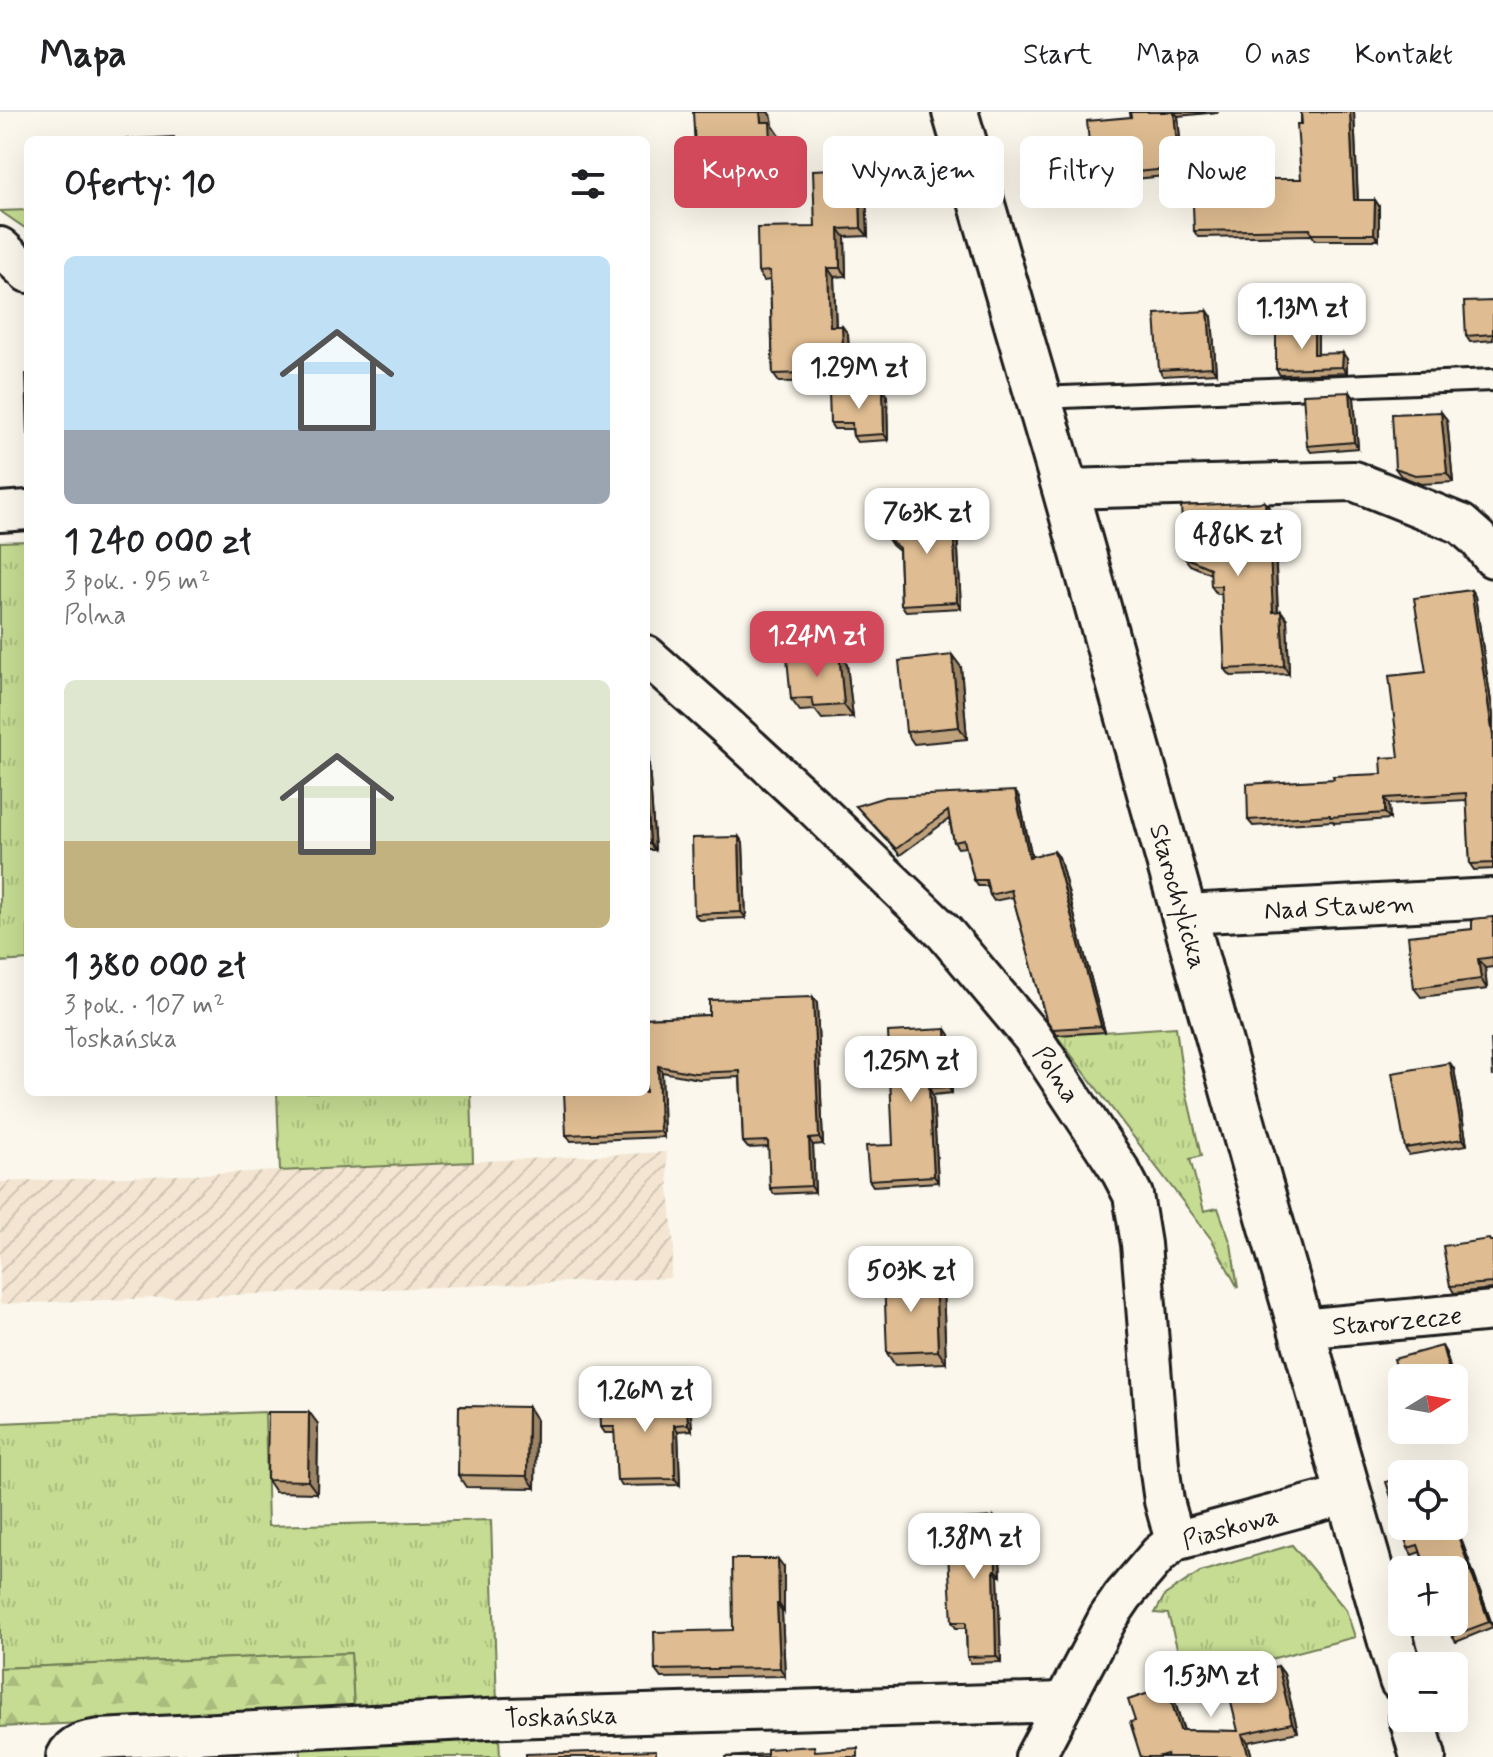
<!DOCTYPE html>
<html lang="pl">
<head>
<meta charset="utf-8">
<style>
  :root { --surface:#fff; --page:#f2f2f2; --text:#202124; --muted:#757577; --line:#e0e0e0; --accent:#d1495b }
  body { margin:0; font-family:Mynerve,sans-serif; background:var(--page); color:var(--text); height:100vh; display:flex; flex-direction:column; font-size:30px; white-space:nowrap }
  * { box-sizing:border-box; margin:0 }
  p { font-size:26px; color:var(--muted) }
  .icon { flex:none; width:44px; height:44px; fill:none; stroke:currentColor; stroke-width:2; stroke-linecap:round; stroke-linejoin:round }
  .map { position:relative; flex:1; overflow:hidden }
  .details { position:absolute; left:24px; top:24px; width:626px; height:960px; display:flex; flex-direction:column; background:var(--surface); border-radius:12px; box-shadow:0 8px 32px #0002 }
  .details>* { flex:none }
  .top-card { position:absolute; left:674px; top:24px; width:698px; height:72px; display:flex; gap:16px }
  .needle { width:52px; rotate:79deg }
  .tools { position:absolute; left:1388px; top:1252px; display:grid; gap:16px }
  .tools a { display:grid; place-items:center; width:80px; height:80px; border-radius:12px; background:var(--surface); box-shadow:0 8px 32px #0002; font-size:40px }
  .price { position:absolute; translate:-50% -68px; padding:0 18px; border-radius:16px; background:#fff; color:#222; font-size:26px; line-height:52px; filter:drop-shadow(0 2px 4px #0008) }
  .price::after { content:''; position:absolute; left:50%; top:48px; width:24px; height:18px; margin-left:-12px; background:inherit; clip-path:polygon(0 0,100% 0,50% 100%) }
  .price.current { background:var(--accent); color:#fff }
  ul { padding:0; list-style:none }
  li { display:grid; align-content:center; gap:16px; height:424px; padding:0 40px }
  li span { display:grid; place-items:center; height:248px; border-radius:12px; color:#555 }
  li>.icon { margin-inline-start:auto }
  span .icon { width:144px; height:144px; fill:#fffc; stroke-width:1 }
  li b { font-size:34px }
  h2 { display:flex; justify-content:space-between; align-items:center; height:96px; padding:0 40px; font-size:34px }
  .tag { padding:0 28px; border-radius:12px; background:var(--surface); box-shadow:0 8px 32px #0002; font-size:28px; line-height:72px }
  .tag.current { background:var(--accent); color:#fff }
  header { display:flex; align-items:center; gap:48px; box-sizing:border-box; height:112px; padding:0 40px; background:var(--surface); border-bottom:2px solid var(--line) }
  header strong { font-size:38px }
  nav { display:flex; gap:44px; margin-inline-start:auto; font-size:28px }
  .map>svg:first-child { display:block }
  .industrial { fill:url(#industrial-furrows) }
  .grass { fill:url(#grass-tufts); stroke:#707c57; stroke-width:2 }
  .forest { fill:url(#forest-firs); stroke:#707c57; stroke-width:2 }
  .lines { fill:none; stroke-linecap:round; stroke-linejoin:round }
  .service-casing { stroke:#1c1c1c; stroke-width:26 }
  .minor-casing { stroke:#1c1c1c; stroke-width:44 }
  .tertiary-casing { stroke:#1c1c1c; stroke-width:50 }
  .service { stroke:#fbf7ec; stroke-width:20 }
  .minor { stroke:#fbf7ec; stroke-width:38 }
  .tertiary { stroke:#fbf7ec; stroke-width:44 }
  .wall { fill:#c0a27d; stroke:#1c1c1c; stroke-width:2 }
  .shaded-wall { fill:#9c8466; stroke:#1c1c1c; stroke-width:2 }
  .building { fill:#dfbc91; stroke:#1c1c1c; stroke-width:2 }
  .labels { text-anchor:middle; stroke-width:7; stroke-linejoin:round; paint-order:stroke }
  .street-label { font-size:26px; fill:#1c1c1c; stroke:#fbf7ec }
</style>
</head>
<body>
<header>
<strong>Mapa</strong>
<nav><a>Start</a><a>Mapa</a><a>O nas</a><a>Kontakt</a></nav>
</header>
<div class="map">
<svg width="1493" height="1645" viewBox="0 0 1493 1645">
  <defs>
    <pattern id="industrial-furrows" width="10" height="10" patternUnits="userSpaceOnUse" patternTransform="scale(2)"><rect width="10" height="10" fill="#f3e5d1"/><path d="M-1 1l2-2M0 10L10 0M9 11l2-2" fill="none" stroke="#d0c4b3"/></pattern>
    <pattern id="grass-tufts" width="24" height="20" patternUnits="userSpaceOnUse" patternTransform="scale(2)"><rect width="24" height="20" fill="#c5dc92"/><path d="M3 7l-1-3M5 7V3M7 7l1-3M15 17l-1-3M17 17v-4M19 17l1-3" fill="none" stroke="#a9bc7d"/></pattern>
    <pattern id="forest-firs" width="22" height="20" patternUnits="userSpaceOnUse" patternTransform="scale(2)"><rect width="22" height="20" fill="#c5dc92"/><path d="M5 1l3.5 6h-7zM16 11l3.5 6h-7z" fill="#a9bc7d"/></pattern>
  </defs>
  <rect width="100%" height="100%" fill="#fbf7ec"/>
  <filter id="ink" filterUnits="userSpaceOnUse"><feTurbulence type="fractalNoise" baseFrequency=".0125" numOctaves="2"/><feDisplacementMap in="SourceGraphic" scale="16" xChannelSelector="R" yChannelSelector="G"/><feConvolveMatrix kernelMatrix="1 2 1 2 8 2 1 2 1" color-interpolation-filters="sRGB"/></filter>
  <g filter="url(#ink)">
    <!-- industrial -->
    <polygon class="industrial" points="666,1040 674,1137 670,1166 0,1192 0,1070 280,1059"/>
    <!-- grass -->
    <g class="grass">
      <polygon points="28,429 28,848 0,850 0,430"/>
      <polygon points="1176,915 1183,966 1201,1044 1190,1047 1204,1099 1218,1096 1231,1132 1238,1176 1212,1128 1056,923"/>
      <polygon points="277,980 471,980 473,1050 280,1059"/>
      <polygon points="265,1300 268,1414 491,1408 497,1592 354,1598 351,1541 0,1556 0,1311"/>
      <polygon points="1292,1433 1346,1498 1355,1525 1186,1569 1168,1502 1155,1501 1165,1483 1200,1460"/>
      <polygon points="499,1626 500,1645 301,1645 300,1634"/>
    </g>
    <!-- forest -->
    <g class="forest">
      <polygon points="28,98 28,118 0,99"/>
      <polygon points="351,1541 354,1598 0,1615 0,1556"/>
    </g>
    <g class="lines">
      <defs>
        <polyline id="service" points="1038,286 1493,268"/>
        <g id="minor">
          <polyline points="0,135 28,161"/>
          <polyline points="1065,377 1354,369 1461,412 1478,427 1493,446"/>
          <polyline points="0,400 28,398"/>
          <polyline points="646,543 725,613 812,693 945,821 1032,925 1121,1060 1133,1083 1141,1132 1159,1353 1164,1389 1175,1429"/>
          <polyline points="1185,802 1493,786"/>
          <polyline points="1301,1217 1493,1199"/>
          <path d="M66,1645C72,1631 86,1629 100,1627L506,1606L1064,1590"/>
          <polyline points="1035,1645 1108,1506 1123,1484 1159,1442 1175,1429 1349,1382"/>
        </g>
        <g id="tertiary">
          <polyline points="955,0 1065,377 1253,1049 1402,1568"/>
          <polyline points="1412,1606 1423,1645"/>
        </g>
      </defs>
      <!-- service casing -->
      <use href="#service" class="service-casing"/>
      <!-- minor casing -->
      <use href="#minor" class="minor-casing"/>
      <!-- tertiary casing -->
      <use href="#tertiary" class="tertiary-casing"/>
      <!-- service -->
      <use href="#service" class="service"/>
      <!-- minor -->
      <use href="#minor" class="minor"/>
      <!-- tertiary -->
      <use href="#tertiary" class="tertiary"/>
    </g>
    <!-- wall -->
    <g class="wall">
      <polygon points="760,0 768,0 772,6 773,14 782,27 784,67 708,71 696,53"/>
      <polygon points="1130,0 1219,0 1178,4 1183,62 1097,71 1092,64 1131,5"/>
      <polygon points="1301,0 1354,0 1358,88 1375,88 1379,94 1379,128 1315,128 1312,123 1198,125 1194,119 1301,67"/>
      <polygon points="859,56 865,65 868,124 845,125 846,164 834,165 836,214 842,214 848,222 850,269 779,270 773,262 770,168 764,169 758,160 815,115"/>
      <polygon points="1493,189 1493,228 1470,230 1466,224"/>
      <polygon points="1212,205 1216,261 1163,264 1159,258"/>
      <polygon points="1318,221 1318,242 1347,247 1347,261 1280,263 1276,257"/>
      <polygon points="883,278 887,284 888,328 857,330 853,324 852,317 834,317 830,311"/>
      <polygon points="1350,280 1354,286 1358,336 1311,340 1307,334"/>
      <polygon points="1441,300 1447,308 1453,370 1421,372 1401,364 1395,356"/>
      <polygon points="1265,390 1271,398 1271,405 1274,409 1278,500 1281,499 1287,507 1289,562 1231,564 1225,557 1222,482 1217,482 1211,474 1211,462 1190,453 1184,445"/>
      <polygon points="952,393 956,399 961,496 906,499 901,493 899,439 892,433 888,427 904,413"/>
      <polygon points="1471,478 1475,484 1493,603 1493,757 1474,758 1470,752 1467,688 1389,692 1390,707 1334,711 1333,709 1253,714 1248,708 1334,667 1382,662 1399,645 1426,560"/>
      <polygon points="952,543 961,555 967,627 914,632 906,620"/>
      <polygon points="847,553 853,605 822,607 815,598 800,599 791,587"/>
      <polygon points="646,636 648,639 655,738 646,738"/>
      <polygon points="1019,685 1032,745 1059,745 1105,920 1057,923 1046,907 1013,785 994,789 990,783 988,774 978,774 974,768 966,735 958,736 954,730 949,707 900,743 856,694"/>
      <polygon points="739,725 743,731 746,806 699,808 694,802"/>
      <polygon points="1493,805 1493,855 1485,856 1487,877 1421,885 1414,876 1472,817"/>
      <polygon points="813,885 817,891 823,1032 813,1033 815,1080 774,1082 770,1076 769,1035 748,1036 743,1030 740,965 699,967 662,960 664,1025 571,1029 566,1023 646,906 709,903"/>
      <polygon points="946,917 950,923 952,981 933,983 938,1070 873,1074 869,1068 893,1033"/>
      <polygon points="1450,951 1454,957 1467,1033 1409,1043 1405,1036"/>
      <polygon points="1491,1129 1493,1129 1493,1177 1454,1181 1450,1174"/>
      <polygon points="935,1164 943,1176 946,1251 895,1253 887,1241"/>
      <polygon points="1454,1269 1461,1294 1454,1296"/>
      <polygon points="690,1289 692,1318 678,1319 680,1373 622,1374 617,1368 615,1321 605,1321 601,1315"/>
      <polygon points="309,1300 318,1312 317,1381 275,1380 267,1368"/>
      <polygon points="536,1307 535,1376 466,1375 458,1363"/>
      <polygon points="1454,1390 1461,1412 1456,1413 1493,1515 1456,1530 1452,1524 1420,1440 1412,1443 1408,1436 1454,1414"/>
      <polygon points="994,1405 998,1411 1001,1464 998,1464 1001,1550 971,1551 967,1545 966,1516 956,1516 952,1510"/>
      <polygon points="784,1455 784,1500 782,1500 785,1564 661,1566 655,1558 733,1518"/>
      <polygon points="1278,1554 1284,1562 1298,1620 1248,1630 1252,1645 1141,1645 1135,1609 1173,1584 1184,1618 1238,1619"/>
    </g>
    <!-- shaded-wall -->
    <g class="shaded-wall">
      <polygon points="760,0 768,0 772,6 773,14 782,27 784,67 772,49 761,10"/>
      <polygon points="1174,0 1178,4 1183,62 1179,56"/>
      <polygon points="1350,0 1354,0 1358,94 1354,88"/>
      <polygon points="859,56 865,65 868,124 861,116"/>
      <polygon points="1375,88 1379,94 1379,128 1374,122"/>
      <polygon points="839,117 845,125 846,164 840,156"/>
      <polygon points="828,156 834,165 836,223 830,214"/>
      <polygon points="1208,199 1212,205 1216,261 1212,255"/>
      <polygon points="842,214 848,222 850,269 844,260"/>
      <polygon points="1314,215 1318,221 1318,248 1314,242"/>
      <polygon points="1343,241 1347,247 1347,261 1342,255"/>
      <polygon points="883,278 887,284 888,328 884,322"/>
      <polygon points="1350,280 1354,286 1358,336 1354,330"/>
      <polygon points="1441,300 1447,308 1453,370 1447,361"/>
      <polygon points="1265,390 1271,398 1271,405 1274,409 1278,508 1273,500"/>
      <polygon points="952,393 956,399 961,496 957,490"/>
      <polygon points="1471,478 1475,484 1493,603 1493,624"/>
      <polygon points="1281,499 1287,507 1289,562 1284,554"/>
      <polygon points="839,541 847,553 853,605 844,593"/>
      <polygon points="952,543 961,555 967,627 959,615"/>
      <polygon points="646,636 648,639 655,738 650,732 646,668"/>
      <polygon points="1015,679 1019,685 1033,751 1029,745"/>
      <polygon points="1385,686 1389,692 1390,707 1385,701"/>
      <polygon points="739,725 743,731 746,806 741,800"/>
      <polygon points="1054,739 1059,745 1105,920 1101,914"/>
      <polygon points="1478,847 1485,856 1487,877 1481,867"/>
      <polygon points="813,885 817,891 823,1032 819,1026"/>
      <polygon points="946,917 950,923 952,981 948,975"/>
      <polygon points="1450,951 1454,957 1467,1033 1463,1027"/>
      <polygon points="658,954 662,960 664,1025 660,1019"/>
      <polygon points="929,976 933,983 938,1070 934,1064"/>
      <polygon points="809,1027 813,1033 815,1080 811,1074"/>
      <polygon points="935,1164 943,1176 946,1251 938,1239"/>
      <polygon points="1442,1234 1446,1241 1453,1266 1451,1266"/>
      <polygon points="1454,1269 1461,1294 1457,1288 1454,1277"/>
      <polygon points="686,1283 690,1289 692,1318 688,1312"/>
      <polygon points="528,1295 536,1307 535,1376 527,1364"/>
      <polygon points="309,1300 318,1312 317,1381 308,1369"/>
      <polygon points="674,1313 678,1319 680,1373 675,1367"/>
      <polygon points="1454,1390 1461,1412 1456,1406 1454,1398"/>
      <polygon points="994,1405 998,1411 1001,1464 996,1458"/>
      <polygon points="1454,1410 1456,1413 1493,1515 1489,1510"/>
      <polygon points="778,1447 784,1455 784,1500 779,1492"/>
      <polygon points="994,1458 998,1464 1001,1550 996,1544"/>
      <polygon points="777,1492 782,1500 785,1564 780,1556"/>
      <polygon points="1278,1554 1284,1562 1298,1620 1292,1611"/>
      <polygon points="1167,1575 1173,1584 1186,1626 1180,1618"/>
      <polygon points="1242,1622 1248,1630 1252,1645 1249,1645"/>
    </g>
    <!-- building -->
    <g class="building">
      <polygon points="693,0 760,0 761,10 770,10 772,49 696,53"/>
      <polygon points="1130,0 1174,0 1179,56 1092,64 1087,9 1131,5"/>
      <polygon points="1301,0 1350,0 1354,88 1375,88 1374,122 1311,122 1310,117 1194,119 1192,67 1301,67 1297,12 1302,12"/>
      <polygon points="174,25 175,28 116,28"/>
      <polygon points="859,56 861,116 839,117 840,156 828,156 830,214 842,214 844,260 773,262 770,159 758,160 757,116 815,115 813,58"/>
      <polygon points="1493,189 1493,222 1466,224 1464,190"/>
      <polygon points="1208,199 1212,255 1159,258 1155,202"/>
      <polygon points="1314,215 1314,242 1343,241 1342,255 1276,257 1276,217"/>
      <polygon points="26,262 28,262 28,323"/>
      <polygon points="883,278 884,322 853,324 852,311 830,311 829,280"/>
      <polygon points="1350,280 1354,330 1307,334 1303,282"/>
      <polygon points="1441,300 1447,361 1415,363 1395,356 1392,302"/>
      <polygon points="1265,390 1266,401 1268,401 1273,500 1281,499 1284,554 1225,557 1221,474 1211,474 1210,456 1184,445 1181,394"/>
      <polygon points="952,393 957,490 901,493 899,436 888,427 904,413 903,396"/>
      <polygon points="1471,478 1493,624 1493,751 1470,752 1466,681 1385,686 1385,701 1330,705 1330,703 1248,708 1247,672 1334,667 1333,664 1382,662 1381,646 1399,645 1389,564 1426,560 1414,486"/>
      <polygon points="839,541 844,593 814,595 812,586 791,587 787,546"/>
      <polygon points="952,543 959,615 906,620 899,549"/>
      <polygon points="646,668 650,732 646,732"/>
      <polygon points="1015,679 1029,745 1054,739 1101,914 1053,917 1046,907 1011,778 990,783 986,768 974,768 964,728 954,730 948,699 896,737 856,694 885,685"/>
      <polygon points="739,725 741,800 694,802 692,726"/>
      <polygon points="1493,805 1493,845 1478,847 1481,867 1414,876 1408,824 1472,817 1472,807"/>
      <polygon points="813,885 819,1026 809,1027 811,1074 770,1076 768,1029 743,1030 740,959 695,961 658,954 660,1019 566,1023 564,980 646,980 646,906 709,903 709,888"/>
      <polygon points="946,917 948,975 929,976 934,1064 869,1068 866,1034 893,1033 888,920"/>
      <polygon points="1491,928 1493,928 1493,965"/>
      <polygon points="1450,951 1463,1027 1405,1036 1392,961"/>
      <polygon points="1489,1127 1490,1129 1493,1129 1493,1171 1450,1174 1443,1134"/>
      <polygon points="935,1164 938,1239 887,1241 884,1166"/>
      <polygon points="1442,1234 1451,1266 1402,1266 1402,1276 1394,1247"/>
      <polygon points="686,1283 688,1312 674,1313 675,1367 617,1368 614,1315 601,1315 600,1286"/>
      <polygon points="459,1294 528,1295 527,1364 458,1363"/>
      <polygon points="268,1300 309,1300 308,1369 267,1368"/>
      <polygon points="1440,1352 1443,1362 1410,1362"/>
      <polygon points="1402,1365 1402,1414 1454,1414 1454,1413 1489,1510 1452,1524 1446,1510 1454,1510 1454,1458 1427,1458 1418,1433 1408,1436 1386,1370"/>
      <polygon points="994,1405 996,1458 994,1458 996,1544 967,1545 966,1510 952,1510 946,1408"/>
      <polygon points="732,1447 778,1447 779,1492 777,1492 780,1556 655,1558 654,1520 733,1518"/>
      <polygon points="1278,1554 1292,1611 1242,1622 1249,1645 1168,1645 1167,1642 1157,1645 1141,1645 1130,1610 1135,1609 1128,1588 1167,1575 1180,1618 1238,1619 1225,1566"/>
      <polygon points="814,1634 815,1639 858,1636 858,1645 725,1645 767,1642 767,1637"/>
      <polygon points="656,1638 656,1645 526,1645 526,1642"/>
    </g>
  </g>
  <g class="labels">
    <!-- street labels -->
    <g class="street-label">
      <text transform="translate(1179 784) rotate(74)" y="9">Starochylicka</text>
      <text transform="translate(1339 794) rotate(-3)" y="9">Nad Stawem</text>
      <text transform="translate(1057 962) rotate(56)" y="9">Polna</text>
      <text transform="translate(1397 1208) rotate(-5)" y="9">Starorzecze</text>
      <text transform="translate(1230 1415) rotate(-16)" y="9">Piaskowa</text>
      <text transform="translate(561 1604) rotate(-2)" y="9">Toskańska</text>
    </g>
  </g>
</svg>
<div class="tools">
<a><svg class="needle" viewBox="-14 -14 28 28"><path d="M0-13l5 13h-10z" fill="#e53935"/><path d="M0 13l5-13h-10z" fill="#757577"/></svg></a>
<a><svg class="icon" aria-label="locate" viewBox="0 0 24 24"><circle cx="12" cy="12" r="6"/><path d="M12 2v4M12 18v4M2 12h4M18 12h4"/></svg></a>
<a>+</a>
<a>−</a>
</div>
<b class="price" style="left:1302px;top:239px">1.13M zł</b>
<b class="price" style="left:859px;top:299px">1.29M zł</b>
<b class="price" style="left:927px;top:444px">763K zł</b>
<b class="price" style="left:1238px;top:466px">486K zł</b>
<b class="price current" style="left:817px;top:567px">1.24M zł</b>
<b class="price" style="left:911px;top:992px">1.25M zł</b>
<b class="price" style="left:911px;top:1202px">503K zł</b>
<b class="price" style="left:645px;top:1322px">1.26M zł</b>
<b class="price" style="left:974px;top:1469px">1.38M zł</b>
<b class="price" style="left:1211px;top:1607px">1.53M zł</b>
<div class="top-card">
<a class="tag current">Kupno</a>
<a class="tag">Wynajem</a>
<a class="tag">Filtry</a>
<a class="tag">Nowe</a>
</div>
<section class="details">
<h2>Oferty: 10<svg class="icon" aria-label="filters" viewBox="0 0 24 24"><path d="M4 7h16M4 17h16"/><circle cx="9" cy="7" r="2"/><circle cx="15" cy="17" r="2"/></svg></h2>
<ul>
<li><span style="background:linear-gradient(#bfe0f5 70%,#9aa5b1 0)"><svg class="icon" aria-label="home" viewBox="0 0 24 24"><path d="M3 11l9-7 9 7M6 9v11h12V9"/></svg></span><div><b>1 240 000 zł</b><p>3 pok. · 95 m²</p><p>Polna</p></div></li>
<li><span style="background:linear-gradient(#dfe7d0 65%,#c2b280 0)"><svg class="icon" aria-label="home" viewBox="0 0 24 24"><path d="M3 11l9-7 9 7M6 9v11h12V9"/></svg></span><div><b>1 380 000 zł</b><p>3 pok. · 107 m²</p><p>Toskańska</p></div></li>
</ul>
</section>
</div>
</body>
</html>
